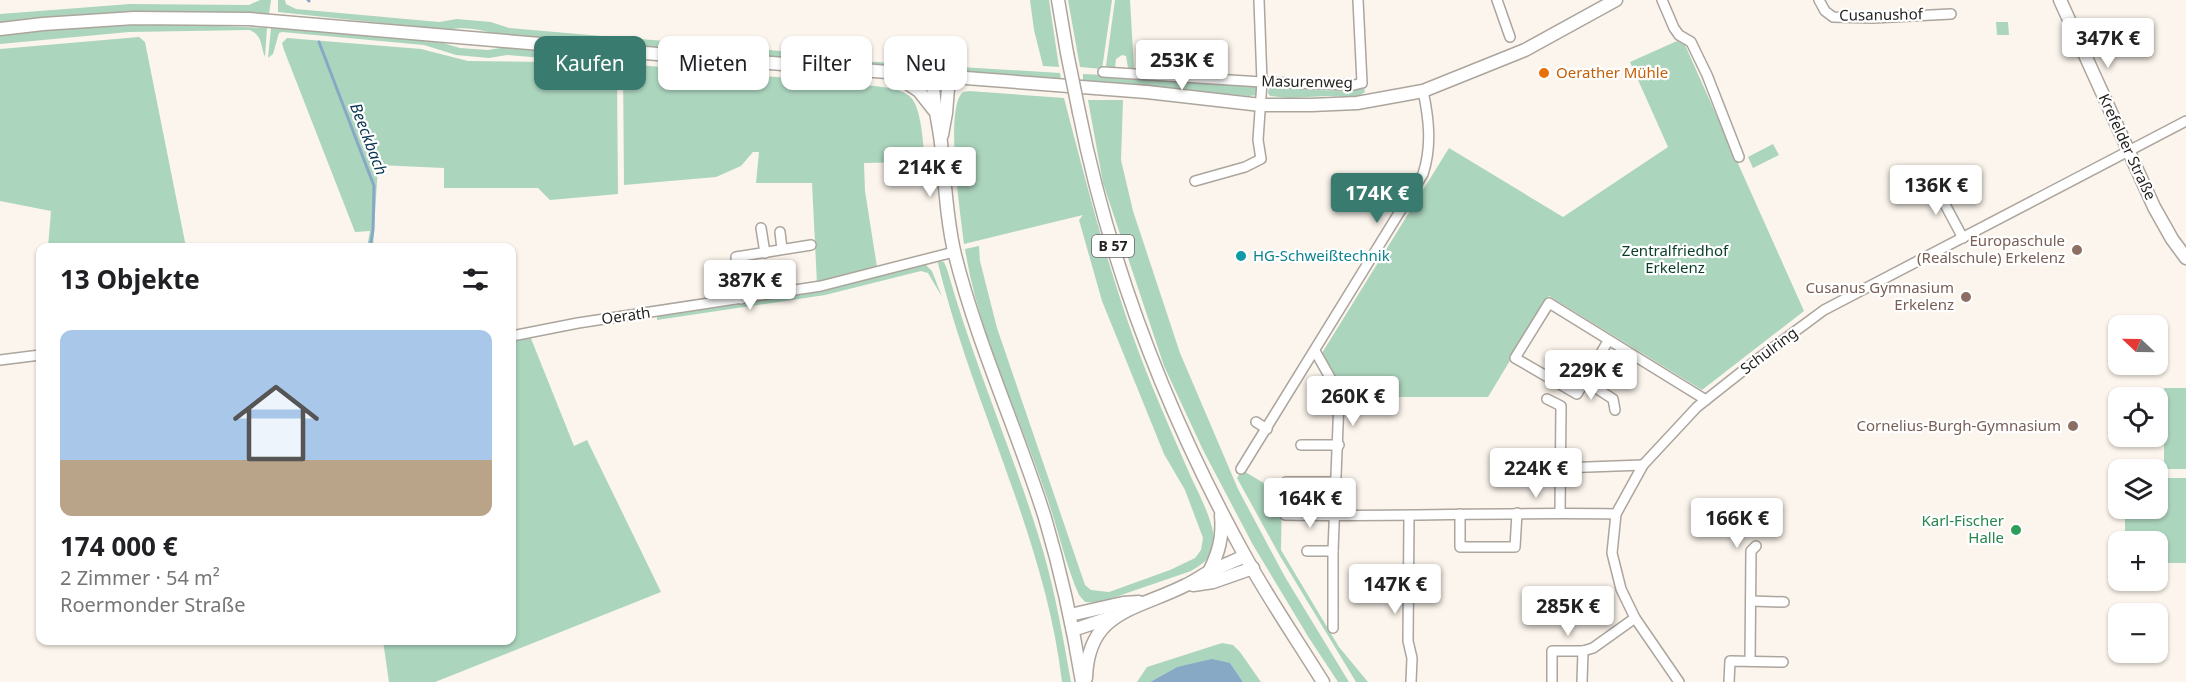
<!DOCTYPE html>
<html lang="de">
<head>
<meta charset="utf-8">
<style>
  :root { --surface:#fff; --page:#f2f2f2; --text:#202124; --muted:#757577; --accent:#397c6f }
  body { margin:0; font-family:"Noto Sans",sans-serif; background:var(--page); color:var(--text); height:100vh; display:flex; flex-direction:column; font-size:22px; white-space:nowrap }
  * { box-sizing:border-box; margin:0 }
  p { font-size:20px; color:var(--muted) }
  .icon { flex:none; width:33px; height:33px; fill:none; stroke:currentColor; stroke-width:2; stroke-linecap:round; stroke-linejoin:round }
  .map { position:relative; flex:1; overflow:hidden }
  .details { position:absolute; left:36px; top:243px; width:480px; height:402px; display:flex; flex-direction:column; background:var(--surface); border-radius:12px; box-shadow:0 2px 4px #0004 }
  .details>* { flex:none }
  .banner { position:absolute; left:534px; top:36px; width:570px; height:54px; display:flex; gap:12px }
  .needle { width:39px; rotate:292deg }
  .fabs { position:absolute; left:2108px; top:315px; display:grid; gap:12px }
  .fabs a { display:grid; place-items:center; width:60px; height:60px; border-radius:12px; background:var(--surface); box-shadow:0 2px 4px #0004; font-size:30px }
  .price { position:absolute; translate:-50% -51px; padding:0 14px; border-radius:6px; background:#fff; color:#222; font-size:20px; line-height:39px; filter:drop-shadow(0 2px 3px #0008) }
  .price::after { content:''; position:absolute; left:50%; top:36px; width:18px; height:14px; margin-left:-9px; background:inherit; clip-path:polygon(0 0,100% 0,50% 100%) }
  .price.current { background:var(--accent); color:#fff }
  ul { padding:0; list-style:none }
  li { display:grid; align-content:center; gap:12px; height:318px; padding:0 24px }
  li span { display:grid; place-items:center; height:186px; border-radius:12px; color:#555 }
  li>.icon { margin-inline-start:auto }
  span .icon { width:108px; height:108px; fill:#fffc; stroke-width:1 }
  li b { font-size:26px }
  h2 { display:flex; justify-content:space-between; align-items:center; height:72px; padding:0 24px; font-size:26px }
  .chip { padding:0 21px; border-radius:12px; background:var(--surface); box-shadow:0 2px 4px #0004; font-size:21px; line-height:54px }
  .chip.current { background:var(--accent); color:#fff }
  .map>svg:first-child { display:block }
  .green { fill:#acd5be }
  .water { fill:#88a9c5 }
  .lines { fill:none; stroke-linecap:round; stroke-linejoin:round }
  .stream { stroke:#88a9c5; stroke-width:3 }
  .minor-casing { stroke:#aca59d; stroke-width:12 }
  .major-casing { stroke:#aca59d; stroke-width:15 }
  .minor { stroke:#fff; stroke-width:9 }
  .major { stroke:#fff; stroke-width:12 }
  .major-bridge-casing { stroke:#aca59d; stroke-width:15; stroke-linecap:butt }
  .major-bridge { stroke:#fff; stroke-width:12 }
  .food-dot { fill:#e8710a; stroke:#fff; stroke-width:2 }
  .education-dot { fill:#8d6e63; stroke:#fff; stroke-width:2 }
  .culture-dot { fill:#0f9aa8; stroke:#fff; stroke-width:2 }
  .leisure-dot { fill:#2e9e5b; stroke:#fff; stroke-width:2 }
  .labels { text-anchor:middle; stroke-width:4.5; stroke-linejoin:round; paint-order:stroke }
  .shield { fill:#fff; stroke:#666563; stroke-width:1.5 }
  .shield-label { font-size:14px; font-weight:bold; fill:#252320 }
  .street-label { font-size:15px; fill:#252320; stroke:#fff }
  .food-label { font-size:15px; fill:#c56008; stroke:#fff; text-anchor:start }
  .education-label { font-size:15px; fill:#785e54; stroke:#fff; text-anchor:end }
  .park-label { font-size:15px; fill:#083e27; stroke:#fff }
  .culture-label { font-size:15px; fill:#0d838f; stroke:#fff; text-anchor:start }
  .leisure-label { font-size:15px; fill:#27864d; stroke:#fff; text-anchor:end }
  .water-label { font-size:16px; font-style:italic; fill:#0a3551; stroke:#fff }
</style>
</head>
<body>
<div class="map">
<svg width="2186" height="682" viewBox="0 0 2186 682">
  <rect width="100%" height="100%" fill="#fcf5ed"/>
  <!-- green -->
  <g class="green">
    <polygon points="260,0 271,0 269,14 128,12 0,24 0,14 130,4 249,5"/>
    <path d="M278,0H285L286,4L296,9L439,22L457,19L491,22L509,28L613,37L616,41L612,46C577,42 541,40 505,35C483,32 470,25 446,30L278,12Z"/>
    <polygon points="1030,0 1049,0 1059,67 1043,66 1034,30"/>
    <polygon points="1068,0 1112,0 1102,69 1080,67"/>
    <polygon points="1115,0 1130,0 1134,69 1128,68 1126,56 1122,55 1116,59 1115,68 1106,66"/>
    <polygon points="1996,22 2008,22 2009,35 1997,35"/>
    <path d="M143,23L267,28L265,57C260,45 263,35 249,30L129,32L0,44V35L35,31Z"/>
    <polygon points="271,28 359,31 443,43 460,48 488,50 506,47 608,55 617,60 611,64 507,55 489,58 456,55 424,45 282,32 279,33 273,54 268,58"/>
    <polygon points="139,37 145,42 186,247 48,247 51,211 0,201 0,49"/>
    <polygon points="287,38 421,49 468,61 545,62 613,71 617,78 618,194 550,200 538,188 444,188 444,168 378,165 373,247 367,247 370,231 355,232 284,50 282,43"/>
    <polygon points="629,38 781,51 845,60 1060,73 1061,79 873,67 629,46"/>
    <polygon points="1677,41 1685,45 1804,311 1702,390 1549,296 1488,397 1346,397 1322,353 1449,148 1563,217 1668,147 1630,62"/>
    <path d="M627,64L866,85C880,87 896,87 908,95C922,103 923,146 925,162L864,163L865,191L877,267L817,284L812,183H756L759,152H753L741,166L716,177L624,185L623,66Z"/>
    <polygon points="1083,74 1174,78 1255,86 1259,89 1258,95 1249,96 1083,81"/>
    <path d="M1273,87C1298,88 1341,94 1364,87L1365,92L1357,97L1327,96L1289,98L1270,96L1268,93L1269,88Z"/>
    <path d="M969,91L1064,98C1089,194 1113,289 1150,381C1163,413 1177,445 1191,477C1200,496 1210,515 1214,536C1217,554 1205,563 1191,571L1098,603L1085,602L1079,595C1064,561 1057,524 1044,489C1017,410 978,332 965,249L979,246L980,261L997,328L1085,585L1091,590L1109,592L1170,570L1195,558L1201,550L1203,538L1185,490L1164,454L1102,301L1079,220L1083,215L964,244C961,217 944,108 963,92Z"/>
    <polygon points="1088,100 1123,100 1121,160 1133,211 1180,353 1238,489 1285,577 1349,682 1338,682 1309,638 1253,545 1203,450 1164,366 1103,183"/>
    <polygon points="1773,144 1779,155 1753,168 1748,157"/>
    <path d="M939,261L944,262L947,269C972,358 1009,443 1037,531C1053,580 1062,631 1071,682H1062C1045,536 972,405 938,263Z"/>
    <polygon points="925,264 932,271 942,297 928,273 921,271 825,295 657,320 657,317 664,314 827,289"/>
    <polygon points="530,336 574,446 587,440 661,592 435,682 389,682 383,641 512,640 512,339"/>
    <rect x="2164" y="388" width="22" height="81"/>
    <polygon points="1242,470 1272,488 1282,488 1281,550 1339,647 1368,682 1356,682 1280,556 1237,478"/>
    <polygon points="2157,478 2186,478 2186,563 2157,563 2157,542 2125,541 2125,509 2157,508"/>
    <polygon points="1222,643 1233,645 1240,652 1261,682 1243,682 1230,663 1177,667 1150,682 1137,682 1147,667"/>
  </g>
  <!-- water -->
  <polygon class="water" points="1212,659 1230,663 1243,682 1150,682 1177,667"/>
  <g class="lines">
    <!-- stream -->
    <g class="stream">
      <polyline points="308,0 309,1"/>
      <polyline points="319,42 374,186 373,230 370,248"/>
    </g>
    <defs>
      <g id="minor">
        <polyline points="1497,0 1510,37"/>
        <polyline points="1662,0 1674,28 1679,35 1691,42 1707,75 1739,157"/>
        <polyline points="1819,0 1825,11 1833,17 1873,18 1951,14"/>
        <polyline points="1103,72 1262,82 1354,85 1362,83 1358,0"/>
        <polyline points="1195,181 1245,167 1261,159 1258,140 1262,82 1259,0"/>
        <polyline points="1933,182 1963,238"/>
        <polyline points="761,228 765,253"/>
        <polyline points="780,232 782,249"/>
        <polyline points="741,299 736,257 811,245"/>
        <polyline points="512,336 578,323 821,286 954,252"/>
        <polyline points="1608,341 1577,394 1515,358 1549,303 1706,400"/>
        <polyline points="1315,351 1336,388 1339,400 1333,551 1333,628"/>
        <polyline points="0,360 40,355"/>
        <polyline points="1585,381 1613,399 1615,410"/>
        <polyline points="1547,399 1561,406 1560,513"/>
        <polyline points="1256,422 1267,429"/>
        <polyline points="1301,445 1339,445"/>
        <polyline points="1561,468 1643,465"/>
        <path d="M1241,469L1423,174C1432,146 1429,119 1423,91"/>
        <polyline points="1286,482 1337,482"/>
        <polyline points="1460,514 1460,547 1515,547 1517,513"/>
        <path d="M1285,515C1395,517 1506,512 1616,514"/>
        <polyline points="1409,516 1408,641 1412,658 1411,682"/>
        <polyline points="1307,551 1333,551"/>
        <polyline points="1751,601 1784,602"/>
        <polyline points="1750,661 1751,551 1756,546"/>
        <polyline points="1552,682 1552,651 1583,651 1593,648 1635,618"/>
        <polyline points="1582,682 1583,651"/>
        <polyline points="1679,682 1635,618 1621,589 1612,553 1616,514 1643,465 1697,407 1759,358 1824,310 2186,121"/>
        <polyline points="1729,682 1730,661 1783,662"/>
      </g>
      <g id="major">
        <polyline points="1058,0 1067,53"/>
        <polyline points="2060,0 2154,207 2172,239 2186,258"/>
        <polyline points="0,29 43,24 134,18 249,19 692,57 1147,92 1261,105 1311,105 1357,103 1423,91 1525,50 1616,0"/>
        <polyline points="891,72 919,91 934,110"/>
        <path d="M933,75C932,101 938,118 941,143C945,180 946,218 955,255C978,346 1017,429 1045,518C1061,572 1073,627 1082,682"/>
        <path d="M1079,112C1110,267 1168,416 1244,554C1268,598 1297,640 1323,682"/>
        <polyline points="942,135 946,113 949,76"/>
        <path d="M1209,572C1219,552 1223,537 1221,515"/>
        <polyline points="1193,585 1213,582 1253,568"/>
        <polyline points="1070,615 1123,603 1139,602"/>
        <polyline points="1073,630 1112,617"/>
        <path d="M1086,678C1088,610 1137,610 1186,585C1195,581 1202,575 1211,571C1222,566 1234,561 1245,556"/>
      </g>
    </defs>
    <!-- minor casing -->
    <use href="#minor" class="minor-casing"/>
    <!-- major casing -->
    <use href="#major" class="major-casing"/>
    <!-- minor -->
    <use href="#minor" class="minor"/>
    <!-- major -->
    <use href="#major" class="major"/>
    <defs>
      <polyline id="major-bridge" points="1067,53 1079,112"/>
    </defs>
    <!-- major-bridge casing -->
    <use href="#major-bridge" class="major-bridge-casing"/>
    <!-- major-bridge -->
    <use href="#major-bridge" class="major-bridge"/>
  </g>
  <!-- markers -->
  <circle class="food-dot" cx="1544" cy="73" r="6"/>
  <g class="education-dot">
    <circle cx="2077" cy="250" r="6"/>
    <circle cx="1966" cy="297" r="6"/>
    <circle cx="2073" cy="426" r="6"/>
  </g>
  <circle class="culture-dot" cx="1241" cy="256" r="6"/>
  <circle class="leisure-dot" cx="2016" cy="530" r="6"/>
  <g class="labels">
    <!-- shield labels -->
    <rect class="shield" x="1092" y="235" width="42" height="22" rx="4.5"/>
    <g class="shield-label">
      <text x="1113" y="251">B 57</text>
    </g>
    <!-- street labels -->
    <g class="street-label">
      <text transform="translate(1881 15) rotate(-1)" y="5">Cusanushof</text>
      <text transform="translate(1307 82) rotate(1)" y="5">Masurenweg</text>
      <text transform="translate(2127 147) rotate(65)" y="5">Krefelder Straße</text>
      <text transform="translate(626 316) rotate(-8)" y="5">Oerath</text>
      <text transform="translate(1769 351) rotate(-37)" y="5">Schulring</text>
    </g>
    <!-- food labels -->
    <g class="food-label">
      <text x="1556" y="78">Oerather Mühle</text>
    </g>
    <!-- education labels -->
    <g class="education-label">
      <text x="2065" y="246">Europaschule<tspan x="2065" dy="17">(Realschule) Erkelenz</tspan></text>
      <text x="1954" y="293">Cusanus Gymnasium<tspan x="1954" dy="17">Erkelenz</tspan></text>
      <text x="2061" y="431">Cornelius-Burgh-Gymnasium</text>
    </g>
    <!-- park labels -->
    <g class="park-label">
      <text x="1675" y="256">Zentralfriedhof<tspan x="1675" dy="17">Erkelenz</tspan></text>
    </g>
    <!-- culture labels -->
    <g class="culture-label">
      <text x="1253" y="261">HG-Schweißtechnik</text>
    </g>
    <!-- leisure labels -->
    <g class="leisure-label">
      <text x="2004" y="526">Karl-Fischer<tspan x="2004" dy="17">Halle</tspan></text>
    </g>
    <!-- water labels -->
    <g class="water-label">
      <text transform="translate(369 139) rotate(69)" y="6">Beeckbach</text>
    </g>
  </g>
</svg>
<div class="fabs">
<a><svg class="needle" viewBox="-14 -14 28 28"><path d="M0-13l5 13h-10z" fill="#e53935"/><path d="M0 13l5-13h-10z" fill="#757577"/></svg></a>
<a><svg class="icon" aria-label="locate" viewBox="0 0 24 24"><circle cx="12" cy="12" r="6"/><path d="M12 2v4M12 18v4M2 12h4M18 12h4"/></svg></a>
<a><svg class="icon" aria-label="layers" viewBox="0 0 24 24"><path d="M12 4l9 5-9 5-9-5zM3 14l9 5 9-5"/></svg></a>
<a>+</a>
<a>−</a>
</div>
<b class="price" style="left:2108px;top:69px">347K €</b>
<b class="price" style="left:1182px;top:91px">253K €</b>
<b class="price" style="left:930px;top:198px">214K €</b>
<b class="price" style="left:1936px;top:216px">136K €</b>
<b class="price current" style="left:1377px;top:224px">174K €</b>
<b class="price" style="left:750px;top:311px">387K €</b>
<b class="price" style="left:1591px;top:401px">229K €</b>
<b class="price" style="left:1353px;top:427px">260K €</b>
<b class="price" style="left:1536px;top:499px">224K €</b>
<b class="price" style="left:1310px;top:529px">164K €</b>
<b class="price" style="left:1737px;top:549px">166K €</b>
<b class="price" style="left:1395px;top:615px">147K €</b>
<b class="price" style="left:1568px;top:637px">285K €</b>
<div class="banner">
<a class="chip current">Kaufen</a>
<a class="chip">Mieten</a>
<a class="chip">Filter</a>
<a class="chip">Neu</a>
</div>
<section class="details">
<h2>13 Objekte<svg class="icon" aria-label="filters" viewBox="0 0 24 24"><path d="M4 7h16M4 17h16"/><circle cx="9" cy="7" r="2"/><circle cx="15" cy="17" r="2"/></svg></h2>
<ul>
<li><span style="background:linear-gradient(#a9c7e8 70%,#b9a48a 0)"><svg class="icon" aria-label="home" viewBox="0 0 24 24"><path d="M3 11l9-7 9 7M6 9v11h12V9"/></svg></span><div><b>174 000 €</b><p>2 Zimmer · 54 m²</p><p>Roermonder Straße</p></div></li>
</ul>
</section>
</div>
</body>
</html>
